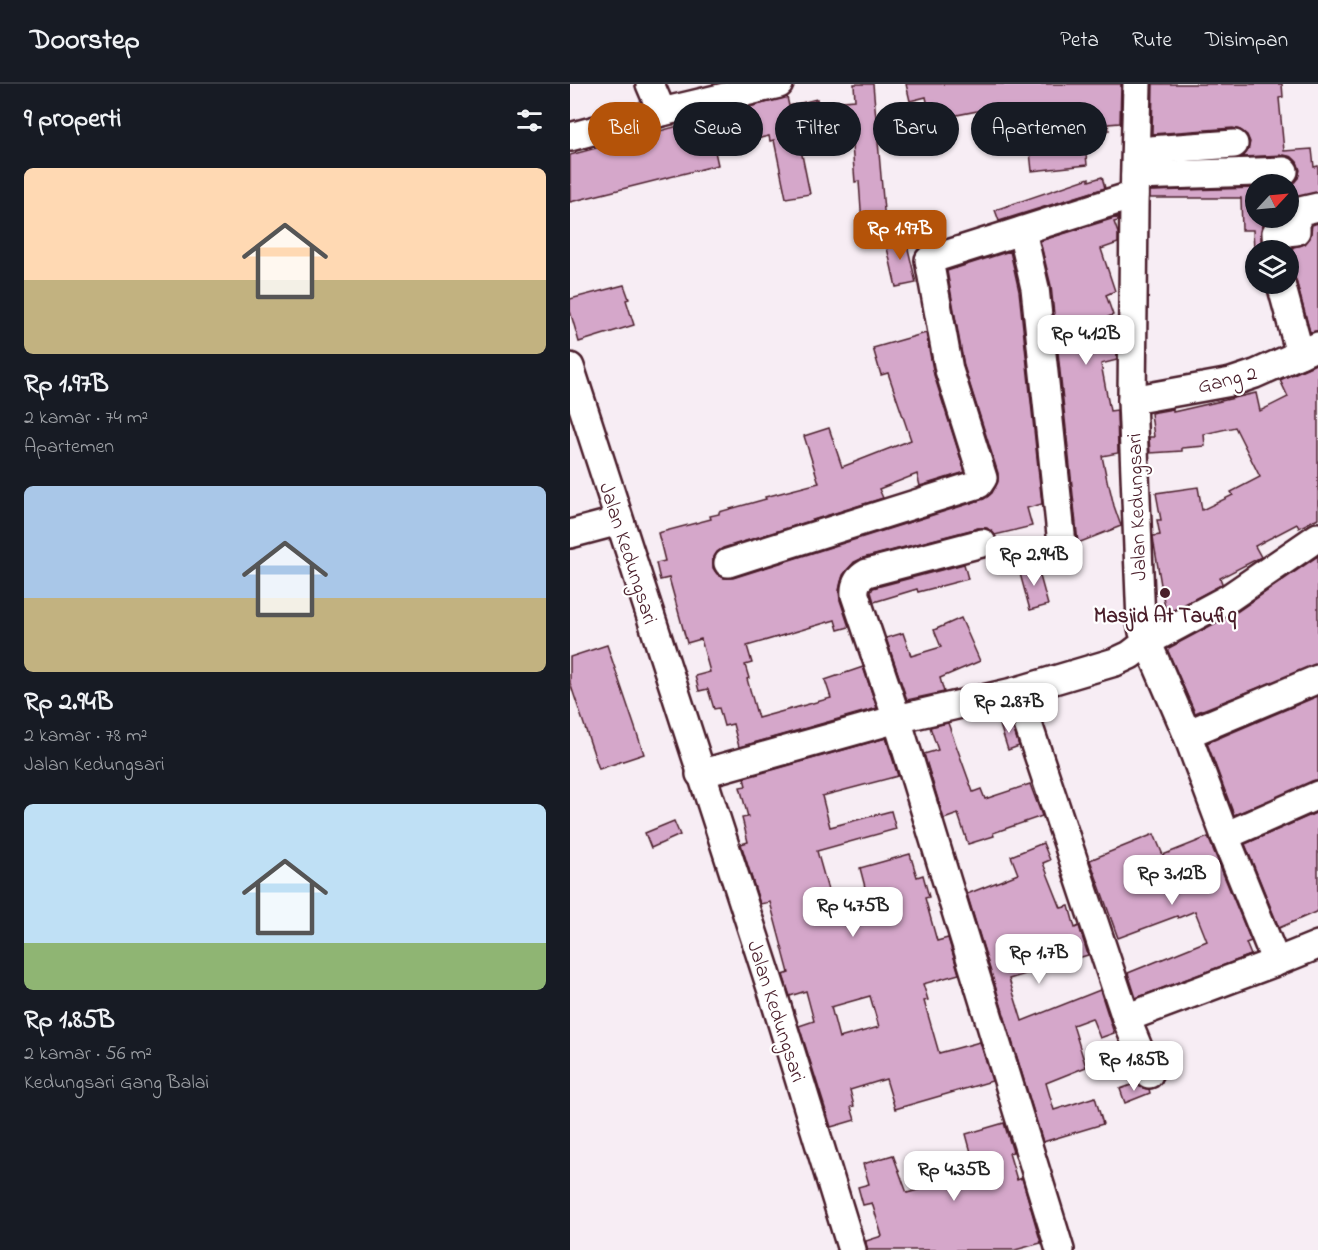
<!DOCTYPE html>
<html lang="id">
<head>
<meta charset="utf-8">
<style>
  :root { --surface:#171b24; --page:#242831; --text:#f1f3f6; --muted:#9ea1a6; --line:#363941; --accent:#b45309 }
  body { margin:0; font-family:"Indie Flower",sans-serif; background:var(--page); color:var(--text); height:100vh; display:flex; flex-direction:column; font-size:22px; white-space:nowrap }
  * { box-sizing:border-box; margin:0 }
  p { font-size:20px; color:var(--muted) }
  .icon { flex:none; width:33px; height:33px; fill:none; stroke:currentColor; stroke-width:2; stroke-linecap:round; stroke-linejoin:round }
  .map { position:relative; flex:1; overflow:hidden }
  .details { display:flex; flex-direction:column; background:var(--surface); width:570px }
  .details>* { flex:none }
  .banner { position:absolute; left:18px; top:18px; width:570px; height:54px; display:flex; gap:12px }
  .needle { width:39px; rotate:64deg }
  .controls { position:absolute; left:675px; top:90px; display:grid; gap:12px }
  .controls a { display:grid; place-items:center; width:54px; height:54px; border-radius:50%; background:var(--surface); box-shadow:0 2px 4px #0004; font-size:30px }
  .price { position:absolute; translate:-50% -51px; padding:0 14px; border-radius:12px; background:#fff; color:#222; font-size:20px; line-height:39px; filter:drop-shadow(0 2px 3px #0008) }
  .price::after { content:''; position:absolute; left:50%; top:36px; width:18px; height:14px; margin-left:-9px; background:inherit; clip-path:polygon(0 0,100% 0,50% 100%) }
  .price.selected { background:var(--accent); color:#fff }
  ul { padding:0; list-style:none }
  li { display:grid; align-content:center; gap:12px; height:318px; padding:0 24px }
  li span { display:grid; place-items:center; height:186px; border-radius:9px; color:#555 }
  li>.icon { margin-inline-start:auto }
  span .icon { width:108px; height:108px; fill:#fffc; stroke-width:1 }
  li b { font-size:26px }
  h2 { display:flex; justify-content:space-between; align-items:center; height:72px; padding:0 24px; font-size:26px }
  .tag { padding:0 21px; border-radius:27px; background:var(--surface); box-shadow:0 2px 4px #0004; font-size:21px; line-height:54px }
  .tag.selected { background:var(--accent); color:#fff }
  header { display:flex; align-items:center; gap:36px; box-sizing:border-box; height:84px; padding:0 30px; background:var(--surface); border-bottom:2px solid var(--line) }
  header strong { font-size:28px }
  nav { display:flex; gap:33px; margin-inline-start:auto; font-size:21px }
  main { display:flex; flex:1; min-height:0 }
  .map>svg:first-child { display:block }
  .building { fill:#d5a7ca; stroke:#4a1f2b; stroke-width:1.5; fill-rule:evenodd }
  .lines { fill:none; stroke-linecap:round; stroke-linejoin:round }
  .minor-casing { stroke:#4a1f2b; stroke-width:32 }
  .minor { stroke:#fff; stroke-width:27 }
  .poi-dot { fill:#4a1f2b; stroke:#fff; stroke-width:2 }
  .labels { text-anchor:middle; stroke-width:4.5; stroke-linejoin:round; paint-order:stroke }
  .street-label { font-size:21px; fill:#4a1f2b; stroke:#fff }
  .poi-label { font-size:21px; font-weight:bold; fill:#4a1f2b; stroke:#fff }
</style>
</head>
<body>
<header>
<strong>Doorstep</strong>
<nav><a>Peta</a><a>Rute</a><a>Disimpan</a></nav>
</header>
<main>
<section class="details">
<h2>9 properti<svg class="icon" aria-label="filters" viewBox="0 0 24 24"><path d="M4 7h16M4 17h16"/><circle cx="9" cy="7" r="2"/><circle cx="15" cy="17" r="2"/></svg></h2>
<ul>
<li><span style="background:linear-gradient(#ffd9b3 60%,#c2b280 0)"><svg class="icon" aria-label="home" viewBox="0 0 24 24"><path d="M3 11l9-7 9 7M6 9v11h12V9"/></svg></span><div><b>Rp 1.97B</b><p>2 kamar · 74 m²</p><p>Apartemen</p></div></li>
<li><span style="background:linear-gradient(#a9c7e8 60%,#c2b280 0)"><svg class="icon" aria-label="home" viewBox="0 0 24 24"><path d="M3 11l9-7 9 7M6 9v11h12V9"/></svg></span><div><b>Rp 2.94B</b><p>2 kamar · 78 m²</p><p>Jalan Kedungsari</p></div></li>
<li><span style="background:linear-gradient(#bfe0f5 75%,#8fb573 0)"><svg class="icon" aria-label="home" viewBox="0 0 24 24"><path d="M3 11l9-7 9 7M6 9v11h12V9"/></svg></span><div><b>Rp 1.85B</b><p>2 kamar · 56 m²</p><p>Kedungsari Gang Balai</p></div></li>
</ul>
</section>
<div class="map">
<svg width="748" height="1166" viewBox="0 0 748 1166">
  <rect width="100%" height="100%" fill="#f7edf4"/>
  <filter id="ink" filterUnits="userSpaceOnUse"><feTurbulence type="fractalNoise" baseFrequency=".0167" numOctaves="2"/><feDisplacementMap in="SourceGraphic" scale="12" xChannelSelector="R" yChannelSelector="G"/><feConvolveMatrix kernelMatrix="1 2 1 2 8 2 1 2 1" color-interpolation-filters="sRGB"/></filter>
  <g filter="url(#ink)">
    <!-- building -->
    <g class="building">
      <polygon points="284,0 303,0 315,138 292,140 289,97 285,98 282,61 264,62 263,54 230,61 240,110 216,114 204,56 200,57 199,52 178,57 177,54 144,63 148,81 0,118 0,71 217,13 219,22 247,15 248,19 285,16"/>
      <polygon points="336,0 551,0 550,39 538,40 539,46 514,48 517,81 462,87 456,30 425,36 423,24 361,36 356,13 340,17"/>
      <polygon points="583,0 712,0 713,13 709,14 714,67 742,65 744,83 748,82 748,108 718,115 718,102 728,94 730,86 727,78 722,73 714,71 673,73 678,66 680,58 677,51 670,46 663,44 582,50"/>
      <polygon points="532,93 535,104 429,137 425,126 519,94 519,97"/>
      <polygon points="686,104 686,134 704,134 697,136 692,143 691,166 684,166 683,146 672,146 671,114 580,114 580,107"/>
      <polygon points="548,133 548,137 544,138 548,149 548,159 531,165 545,207 536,211 543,231 538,233 547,265 547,276 531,280 540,327 547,326 548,369 532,372 538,401 539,401 544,422 551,442 508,459 481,202 470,157"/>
      <polygon points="748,139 748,247 740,248 726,196 718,187 718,176 721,172 723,163 735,160 740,154 742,141"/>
      <polygon points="335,152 346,199 326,203 315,155"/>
      <polygon points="440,167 449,207 472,420 457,424 462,442 425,451 417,444 408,444 293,474 284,478 273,491 269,506 270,516 279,543 268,546 265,536 177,562 182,579 175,581 179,594 177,595 188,634 261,614 255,596 293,583 307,624 169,663 163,640 154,642 149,624 144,625 138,605 129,607 125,592 140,588 131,555 117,559 99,494 90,496 86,479 95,477 88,449 141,435 140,432 149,430 149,428 196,415 195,413 249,399 234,352 259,344 272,383 341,356 318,289 311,291 303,264 356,249 364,291 395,388 350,402 347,390 309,405 313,414 153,464 147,468 143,475 143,484 147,490 154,494 163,494 414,415 422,409 428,397 428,389 394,282 377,187"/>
      <polygon points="54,201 59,215 56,216 64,241 9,258 0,227 0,215"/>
      <polygon points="748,279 748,434 729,444 727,440 685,462 691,473 650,494 652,499 651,501 596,530 584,460 583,452 590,451 587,436 591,436 586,409 628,403 632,426 663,411 661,408 690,393 665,343 634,350 635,362 612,364 612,367 580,369 579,353 584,353 581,329 603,325 603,328 686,309 690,327 718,313 710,296"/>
      <polygon points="748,472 748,580 625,629 597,565 668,527"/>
      <polygon points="394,480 398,495 348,508 347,505 304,518 301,508 303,504"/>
      <polygon points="467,481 478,521 460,526 449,486"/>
      <polygon points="391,534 410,577 370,594 374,608 337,616 316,554 333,549 341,572 371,563 364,546"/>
      <polygon points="37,561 74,670 29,685 0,599 0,573"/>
      <polygon points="748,612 748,696 664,731 637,659"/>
      <polygon points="440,634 449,662 438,666 429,638"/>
      <polygon points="378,639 403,708 411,705 415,715 460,700 472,732 423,749 424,752 398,760 388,730 374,735 354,670 368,666 360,643"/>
      <path d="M316,654L328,692L252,712L260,743L321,727L326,745L247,767L260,813L295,803L290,784L340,770L347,793L353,791L359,813L355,814L367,857L378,854L389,890L353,900L358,916L354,917L369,969L410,958L422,997L325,1025L316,995L280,1006L284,1022L281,1023L285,1036L261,1043L229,942L244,937L236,907L220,912L213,891L219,889L200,818L190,820L171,760L178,758L172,734L178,733L170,703L176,702L174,694ZM300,912L309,943L269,954L261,923Z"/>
      <polygon points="748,728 748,827 709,844 675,760"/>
      <polygon points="104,737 110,751 81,764 75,749"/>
      <polygon points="584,750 593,771 638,753 681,857 676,859 681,871 566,914 558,889 637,857 625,827 608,834 607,832 548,854 520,776"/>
      <polygon points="473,759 480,776 473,779 491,824 499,822 505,844 509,842 518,871 439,895 452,937 530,906 544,949 530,954 522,934 503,941 516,983 476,999 484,1026 525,1013 533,1040 473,1058 397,810 448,790 441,772"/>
      <polygon points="567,999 570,1003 579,1005 580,1009 555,1019 550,1005"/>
      <polygon points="434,1039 443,1068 439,1069 447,1096 452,1094 471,1159 445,1166 297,1166 296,1157 312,1152 302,1119 293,1121 288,1103 299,1100 293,1080 323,1071 337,1109 369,1100 364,1083 402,1072 396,1050"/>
    </g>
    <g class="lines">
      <defs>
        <g id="minor">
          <polyline points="80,0 92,28"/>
          <polyline points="567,0 564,121 562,316 571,538 573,548 617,650 748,595"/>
          <polyline points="0,53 92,28 209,0"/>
          <polyline points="566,67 664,60"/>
          <polyline points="565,92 714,87"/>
          <polyline points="452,147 465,204 492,460"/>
          <polyline points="707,166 706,149 726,147 726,128 748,123"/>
          <polyline points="711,200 730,270"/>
          <polyline points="0,283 203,910 282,1166"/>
          <polyline points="562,316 661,298 685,290 748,262"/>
          <polyline points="0,450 49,437"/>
          <path d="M412,459L297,489C288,494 284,500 285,511L327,635L490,1166"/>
          <polyline points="158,479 409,400 413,394 379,286 359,176 564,111"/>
          <polyline points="447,607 556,934 579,990"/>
          <polyline points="617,650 655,752 706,878 748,861"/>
          <polyline points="130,690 327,635 447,607 545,578 560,571 577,558 659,514 748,453"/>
          <polyline points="655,752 748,711"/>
          <polyline points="556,934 706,878"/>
        </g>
      </defs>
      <!-- minor casing -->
      <use href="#minor" class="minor-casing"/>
      <!-- minor -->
      <use href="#minor" class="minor"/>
    </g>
  </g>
  <!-- markers -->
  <circle class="poi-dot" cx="595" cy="509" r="6"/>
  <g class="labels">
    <!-- street labels -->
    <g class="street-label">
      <text transform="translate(657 295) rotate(-14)" y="7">Gang 2</text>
      <text transform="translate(566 423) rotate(-92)" y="7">Jalan Kedungsari</text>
      <text transform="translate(59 469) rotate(72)" y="7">Jalan Kedungsari</text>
      <text transform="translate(207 927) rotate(72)" y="7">Jalan Kedungsari</text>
    </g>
    <!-- poi labels -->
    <g class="poi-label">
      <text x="595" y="538">Masjid At Taufiq</text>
    </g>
  </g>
</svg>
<div class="controls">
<a><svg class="needle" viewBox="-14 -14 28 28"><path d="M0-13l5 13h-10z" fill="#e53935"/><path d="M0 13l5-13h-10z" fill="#9ea1a6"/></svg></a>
<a><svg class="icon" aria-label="layers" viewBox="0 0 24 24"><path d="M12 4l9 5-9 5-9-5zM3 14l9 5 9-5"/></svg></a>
</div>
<b class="price selected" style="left:330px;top:177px">Rp 1.97B</b>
<b class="price" style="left:516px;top:282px">Rp 4.12B</b>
<b class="price" style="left:464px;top:503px">Rp 2.94B</b>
<b class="price" style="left:439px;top:650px">Rp 2.87B</b>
<b class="price" style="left:602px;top:822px">Rp 3.12B</b>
<b class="price" style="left:283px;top:854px">Rp 4.75B</b>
<b class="price" style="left:469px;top:901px">Rp 1.7B</b>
<b class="price" style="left:564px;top:1008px">Rp 1.85B</b>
<b class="price" style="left:384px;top:1118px">Rp 4.35B</b>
<div class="banner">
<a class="tag selected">Beli</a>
<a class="tag">Sewa</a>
<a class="tag">Filter</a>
<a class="tag">Baru</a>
<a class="tag">Apartemen</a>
</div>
</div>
</main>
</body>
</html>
